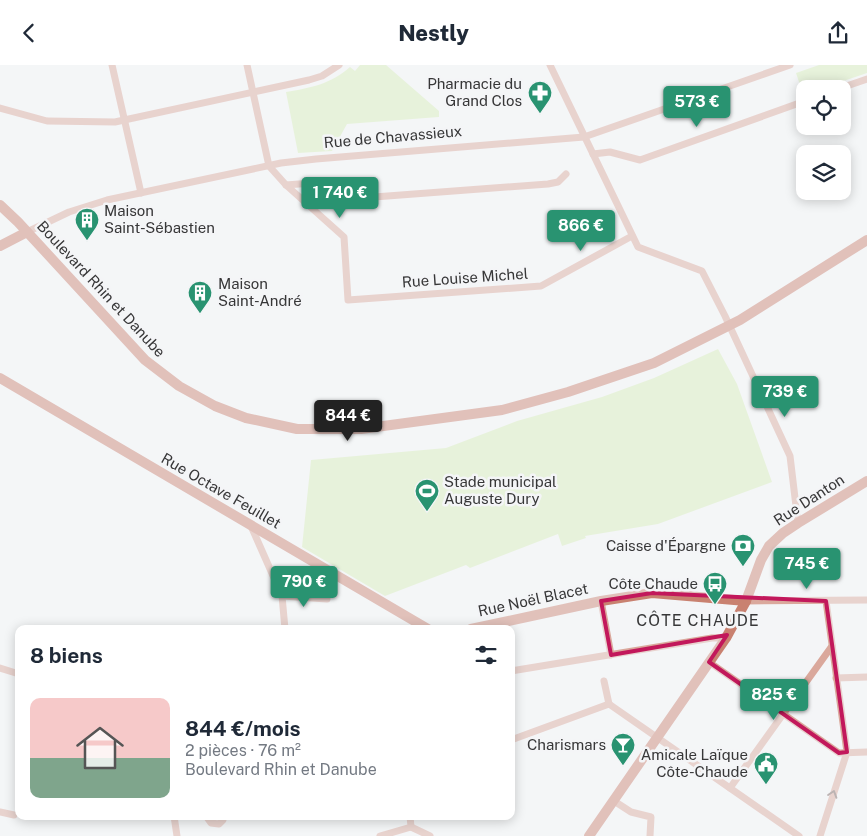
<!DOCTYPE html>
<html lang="fr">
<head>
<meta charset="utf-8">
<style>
  :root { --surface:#fff; --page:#f2f2f3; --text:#1f2937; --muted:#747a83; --accent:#299371 }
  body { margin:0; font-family:"Public Sans",sans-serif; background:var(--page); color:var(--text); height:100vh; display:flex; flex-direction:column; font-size:19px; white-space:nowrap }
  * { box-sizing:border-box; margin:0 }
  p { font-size:16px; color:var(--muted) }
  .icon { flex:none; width:28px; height:28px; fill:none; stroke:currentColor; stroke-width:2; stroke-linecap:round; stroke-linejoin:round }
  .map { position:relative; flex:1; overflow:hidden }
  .sheet { position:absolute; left:15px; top:560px; width:500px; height:195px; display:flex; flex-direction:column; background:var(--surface); border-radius:10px; box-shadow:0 2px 12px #0003 }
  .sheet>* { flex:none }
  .fabs { position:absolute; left:796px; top:15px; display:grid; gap:10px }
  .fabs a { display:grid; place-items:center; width:55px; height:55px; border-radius:10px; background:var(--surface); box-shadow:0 2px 12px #0003; font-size:25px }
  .price { position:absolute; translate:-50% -42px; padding:0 11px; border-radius:5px; background:var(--accent); color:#fff; font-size:16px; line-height:32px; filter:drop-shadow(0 1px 2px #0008) }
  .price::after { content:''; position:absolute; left:50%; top:30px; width:15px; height:11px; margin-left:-8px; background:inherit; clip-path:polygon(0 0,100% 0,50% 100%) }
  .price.on { background:#222; color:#fff }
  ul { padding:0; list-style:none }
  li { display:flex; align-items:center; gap:15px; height:125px; padding:0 15px }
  li span { display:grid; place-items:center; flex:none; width:140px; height:100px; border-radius:10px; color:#555 }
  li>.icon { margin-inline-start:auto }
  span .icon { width:60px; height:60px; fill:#fffc; stroke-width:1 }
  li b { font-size:21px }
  h2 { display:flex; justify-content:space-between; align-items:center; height:60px; padding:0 15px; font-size:21px }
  header { display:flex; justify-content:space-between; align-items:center; height:65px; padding:0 15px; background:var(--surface); font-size:22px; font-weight:800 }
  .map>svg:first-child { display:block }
  .green { fill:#d8eeb9 }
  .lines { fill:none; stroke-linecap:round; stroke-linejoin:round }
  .street { stroke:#daa89c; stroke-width:7 }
  .secondary { stroke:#c98170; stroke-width:10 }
  .oneway { stroke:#786460 }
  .marked { fill:none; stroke:#c2185b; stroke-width:4; stroke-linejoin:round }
  .labels { text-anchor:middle; stroke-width:5; stroke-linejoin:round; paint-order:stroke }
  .poi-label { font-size:15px; fill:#373738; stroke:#f4f5f7; text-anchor:end }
  .street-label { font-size:15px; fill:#373738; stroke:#f4f5f7 }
  .neighbourhood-label { font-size:16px; letter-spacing:1px; fill:#373738; stroke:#f4f5f7 }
</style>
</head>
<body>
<header><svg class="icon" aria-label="back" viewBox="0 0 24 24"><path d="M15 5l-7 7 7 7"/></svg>Nestly<svg class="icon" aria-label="share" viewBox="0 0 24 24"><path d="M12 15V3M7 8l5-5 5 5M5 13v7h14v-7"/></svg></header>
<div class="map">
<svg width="867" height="771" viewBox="0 0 867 771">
  <rect width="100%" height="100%" fill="#f4f5f7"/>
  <!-- green -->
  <g class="green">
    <path d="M360,0H386L439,46V52L347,59L332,86L298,88L286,27C310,23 331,19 350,2L355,6Z"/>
    <polygon points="819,0 867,0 867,8 820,24 805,24 805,29 803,29 796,8"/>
    <polygon points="718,284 737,319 772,417 658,459 585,471 586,473 562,481 558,469 470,503 466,500 385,531 302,482 311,395 446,383 517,356 602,332 654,313"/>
  </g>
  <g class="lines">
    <!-- street -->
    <g class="street">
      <polyline points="112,0 141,128"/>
      <polyline points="247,0 269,101 286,120 344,172 348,235 541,221 632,171"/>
      <polyline points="550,0 638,182 702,206 725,251 790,391 798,458"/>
      <polyline points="838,24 867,14"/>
      <polyline points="0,43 47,56 115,57 309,15 322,11 339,0"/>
      <polyline points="593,89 610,87 640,95 805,36"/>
      <polyline points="286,120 325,117 361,133 548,119 558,117 566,109"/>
      <polyline points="27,167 69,147 107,135 281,98 316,94 584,72 790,0"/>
      <polyline points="251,461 282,531 285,564"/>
      <polyline points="282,531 327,534"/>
      <polyline points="601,536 611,590"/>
      <polyline points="746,536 867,535"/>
      <polyline points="709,597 839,688 867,687"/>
      <polyline points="0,603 19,609"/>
      <polyline points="511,606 712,573 726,573"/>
      <polyline points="836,613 867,612"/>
      <polyline points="604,616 609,639"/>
      <polyline points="609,639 799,771"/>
      <polyline points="511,675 609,639"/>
      <polyline points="730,723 832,581"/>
      <polyline points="614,736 631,747 651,752 650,771"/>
      <polyline points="0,747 14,750"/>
      <polyline points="174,751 177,771"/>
      <polyline points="206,751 211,758 219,759 223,755 223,751"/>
      <polyline points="411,762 430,771"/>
      <polyline points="380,771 411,762 410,751"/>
      <polyline points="820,771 847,687 826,536"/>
    </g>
    <!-- secondary -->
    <g class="secondary">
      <polyline points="0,140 18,157 145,295 179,321 215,341 246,353 297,364 361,364 502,345 568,327 654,298 740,255 867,175"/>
      <polyline points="0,181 27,167"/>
      <polyline points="0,313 428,564"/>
      <polyline points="471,564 601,536 652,528 746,536"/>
      <polyline points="589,771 726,573 746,536 761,495 769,481 783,468 798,458 867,416"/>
    </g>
  </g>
  <!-- one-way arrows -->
  <defs><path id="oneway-chevron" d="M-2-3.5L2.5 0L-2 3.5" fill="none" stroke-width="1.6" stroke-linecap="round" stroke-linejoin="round" transform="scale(1.25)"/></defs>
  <use class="oneway" href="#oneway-chevron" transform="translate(833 729) rotate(-72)"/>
  <!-- marked area -->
  <path d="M0 0H867V771H0ZM652,528L826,536L847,687L839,688L709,597L727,570L611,590L601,536Z" fill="#f4f5f7" fill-opacity=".55" fill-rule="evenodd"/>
  <path class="marked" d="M652,528L826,536L847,687L839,688L709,597L727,570L611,590L601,536Z"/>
  <!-- icons -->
  <defs>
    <symbol id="pharmacy-pin" viewBox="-11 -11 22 30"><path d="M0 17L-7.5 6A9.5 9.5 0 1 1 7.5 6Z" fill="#299371" stroke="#f4f5f7"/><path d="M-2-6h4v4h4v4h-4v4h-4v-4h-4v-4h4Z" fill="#fff"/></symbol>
    <symbol id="building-pin" viewBox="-11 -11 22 30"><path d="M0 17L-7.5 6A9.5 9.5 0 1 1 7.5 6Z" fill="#299371" stroke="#f4f5f7"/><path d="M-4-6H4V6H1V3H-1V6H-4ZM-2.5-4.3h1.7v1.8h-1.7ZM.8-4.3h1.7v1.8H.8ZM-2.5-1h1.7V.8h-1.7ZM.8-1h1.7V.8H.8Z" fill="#fff"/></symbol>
    <symbol id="stadium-pin" viewBox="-11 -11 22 30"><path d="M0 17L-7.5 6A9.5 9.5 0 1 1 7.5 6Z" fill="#299371" stroke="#f4f5f7"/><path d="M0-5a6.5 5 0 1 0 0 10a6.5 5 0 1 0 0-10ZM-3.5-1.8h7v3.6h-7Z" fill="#fff"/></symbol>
    <symbol id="bank-pin" viewBox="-11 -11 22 30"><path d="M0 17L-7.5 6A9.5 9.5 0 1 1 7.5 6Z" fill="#299371" stroke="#f4f5f7"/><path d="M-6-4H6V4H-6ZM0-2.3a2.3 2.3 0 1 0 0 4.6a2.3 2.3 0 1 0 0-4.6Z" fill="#fff"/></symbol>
    <symbol id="bus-pin" viewBox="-11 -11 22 30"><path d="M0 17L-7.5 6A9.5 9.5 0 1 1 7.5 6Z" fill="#299371" stroke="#f4f5f7"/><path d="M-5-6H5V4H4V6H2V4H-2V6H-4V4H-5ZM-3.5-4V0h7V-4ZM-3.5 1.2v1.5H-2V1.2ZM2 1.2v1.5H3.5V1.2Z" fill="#fff"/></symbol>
    <symbol id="bar-pin" viewBox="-11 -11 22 30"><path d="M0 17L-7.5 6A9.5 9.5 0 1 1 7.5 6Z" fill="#299371" stroke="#f4f5f7"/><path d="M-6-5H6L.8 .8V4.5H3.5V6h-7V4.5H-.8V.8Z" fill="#fff"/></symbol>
    <symbol id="civic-pin" viewBox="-11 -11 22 30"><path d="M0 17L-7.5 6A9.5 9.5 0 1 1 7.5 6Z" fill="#299371" stroke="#f4f5f7"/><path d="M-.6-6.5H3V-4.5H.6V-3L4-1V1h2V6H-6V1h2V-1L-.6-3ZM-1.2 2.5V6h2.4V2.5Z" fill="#fff"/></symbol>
  </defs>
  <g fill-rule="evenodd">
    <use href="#pharmacy-pin" x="526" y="14" width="28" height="38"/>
    <use href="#building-pin" x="73" y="141" width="28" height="38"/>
    <use href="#building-pin" x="186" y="214" width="28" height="38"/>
    <use href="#stadium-pin" x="413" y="412" width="28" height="38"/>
    <use href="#bank-pin" x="729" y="467" width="28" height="38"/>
    <use href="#bus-pin" x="701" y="505" width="28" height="38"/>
    <use href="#bar-pin" x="609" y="666" width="28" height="38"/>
    <use href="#civic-pin" x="752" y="685" width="28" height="38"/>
  </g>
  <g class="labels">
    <!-- poi labels -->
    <g class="poi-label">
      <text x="522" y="24">Pharmacie du<tspan x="522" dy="17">Grand Clos</tspan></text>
      <text x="104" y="151" text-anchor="start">Maison<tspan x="104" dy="17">Saint-Sébastien</tspan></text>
      <text x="218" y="224" text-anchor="start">Maison<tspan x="218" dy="17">Saint-André</tspan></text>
      <text x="444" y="422" text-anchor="start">Stade municipal<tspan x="444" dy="17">Auguste Dury</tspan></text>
      <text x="726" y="486">Caisse d'Épargne</text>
      <text x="698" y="524">Côte Chaude</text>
      <text x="606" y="685">Charismars</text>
      <text x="748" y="695">Amicale Laïque<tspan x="748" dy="17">Côte-Chaude</tspan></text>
    </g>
    <!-- street labels -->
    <g class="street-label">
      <text transform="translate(393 72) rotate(-5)" y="5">Rue de Chavassieux</text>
      <text transform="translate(465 213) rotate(-4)" y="5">Rue Louise Michel</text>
      <text transform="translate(101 224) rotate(47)" y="5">Boulevard Rhin et Danube</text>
      <text transform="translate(221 426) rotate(30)" y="5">Rue Octave Feuillet</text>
      <text transform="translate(809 435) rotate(-33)" y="5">Rue Danton</text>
      <text transform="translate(533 535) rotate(-12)" y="5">Rue Noël Blacet</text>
    </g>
    <!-- neighbourhood labels -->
    <g class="neighbourhood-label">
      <text x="698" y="561">CÔTE CHAUDE</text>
    </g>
  </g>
</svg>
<div class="fabs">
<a><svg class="icon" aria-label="locate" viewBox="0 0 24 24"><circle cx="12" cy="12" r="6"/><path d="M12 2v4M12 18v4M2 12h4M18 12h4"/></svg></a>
<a><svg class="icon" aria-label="layers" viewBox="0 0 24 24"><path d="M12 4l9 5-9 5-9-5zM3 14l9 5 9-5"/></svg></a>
</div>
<b class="price" style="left:697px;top:63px">573 €</b>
<b class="price" style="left:340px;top:154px">1 740 €</b>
<b class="price" style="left:581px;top:187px">866 €</b>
<b class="price" style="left:785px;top:353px">739 €</b>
<b class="price on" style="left:348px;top:377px">844 €</b>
<b class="price" style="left:807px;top:525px">745 €</b>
<b class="price" style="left:304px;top:543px">790 €</b>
<b class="price" style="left:774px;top:656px">825 €</b>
<section class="sheet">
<h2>8 biens<svg class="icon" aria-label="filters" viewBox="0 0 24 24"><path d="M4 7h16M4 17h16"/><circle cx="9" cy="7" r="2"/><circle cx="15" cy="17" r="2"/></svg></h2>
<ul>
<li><span style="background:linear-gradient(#f6c9c9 60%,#7fa58c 0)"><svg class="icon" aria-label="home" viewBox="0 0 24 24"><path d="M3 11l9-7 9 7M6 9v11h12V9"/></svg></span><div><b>844 €/mois</b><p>2 pièces · 76 m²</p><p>Boulevard Rhin et Danube</p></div></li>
</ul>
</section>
</div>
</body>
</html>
